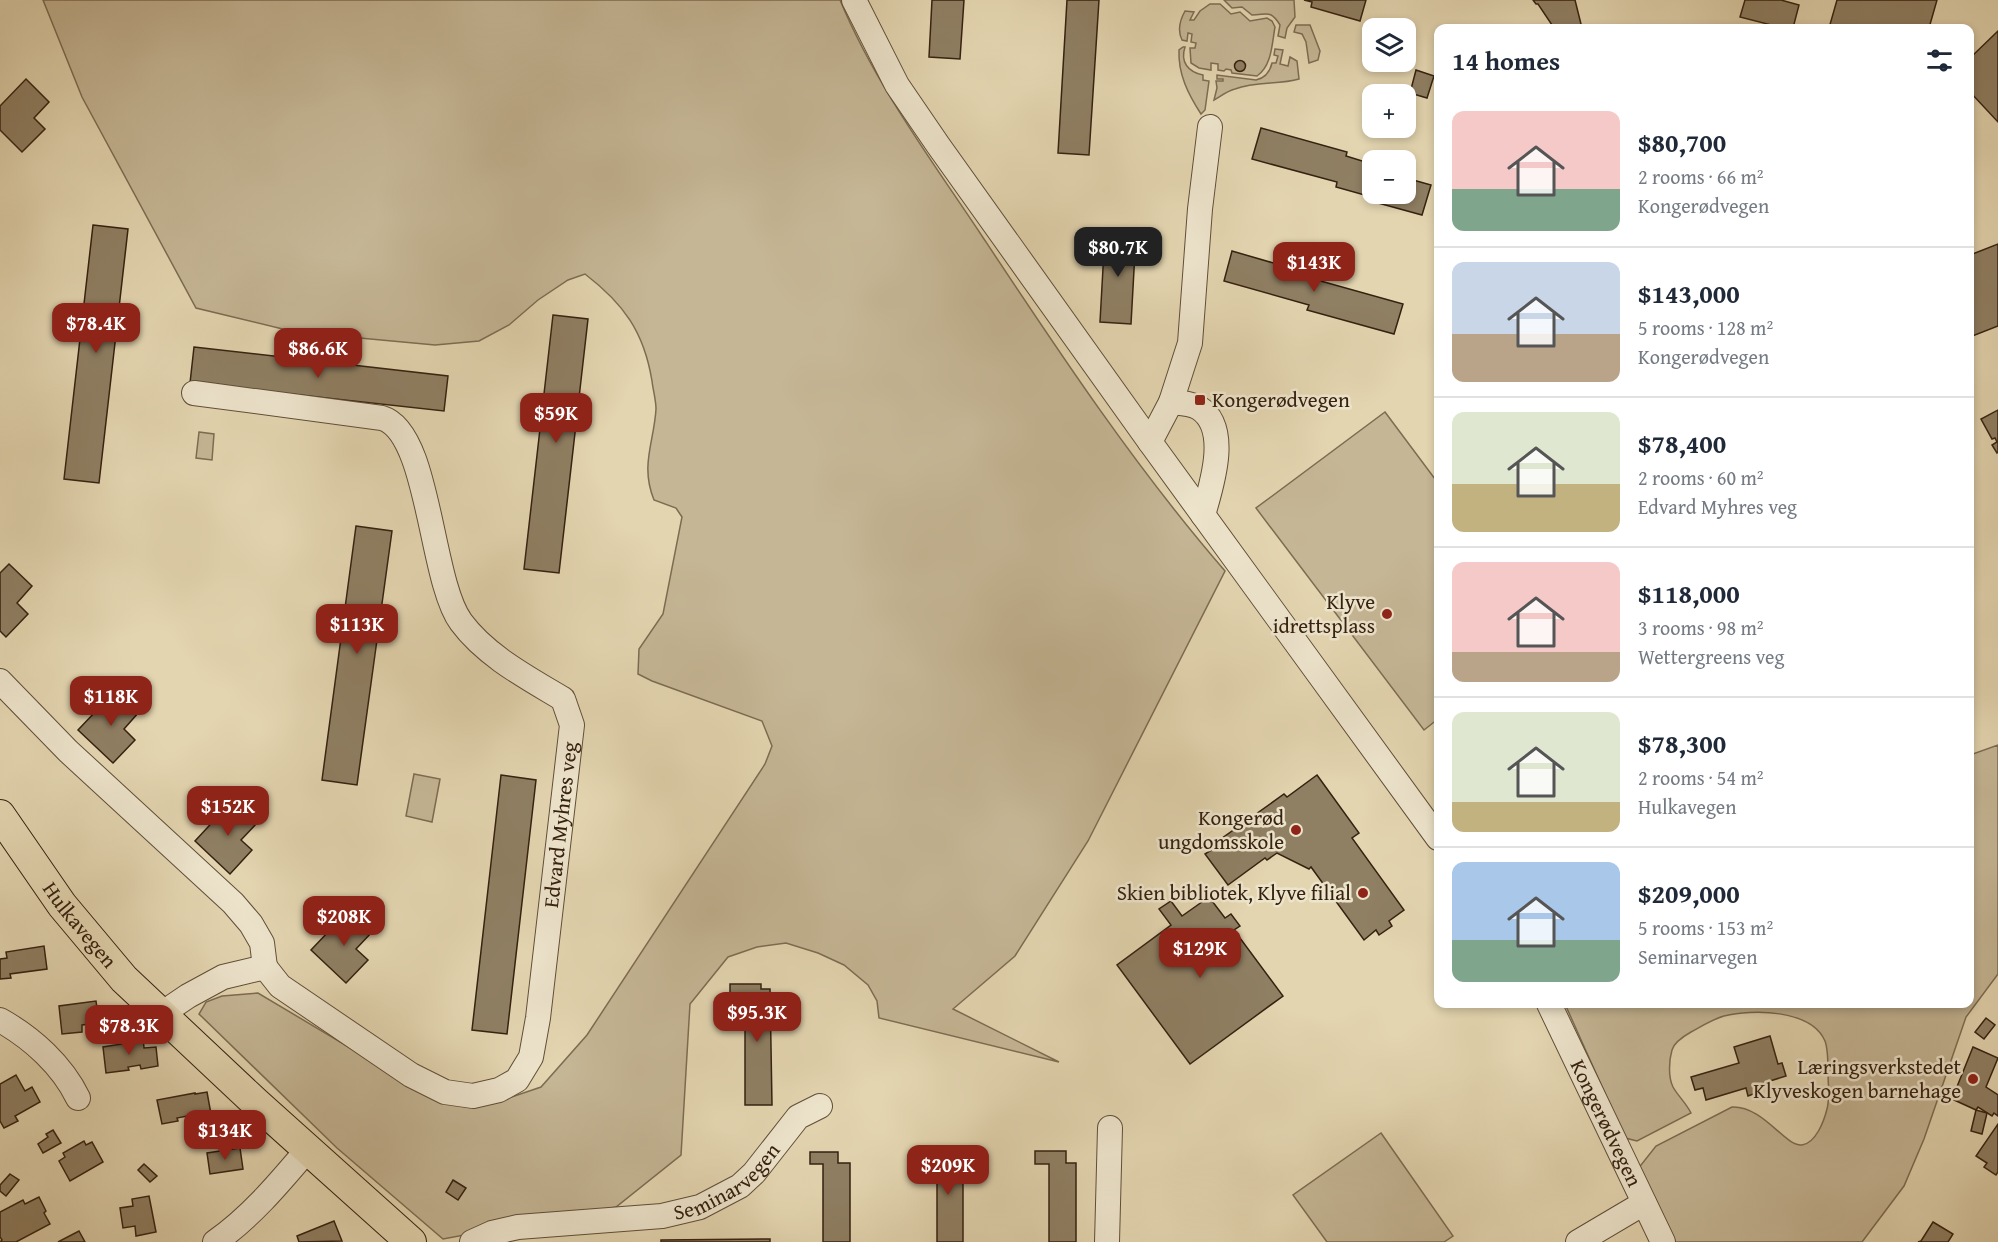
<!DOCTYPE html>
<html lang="en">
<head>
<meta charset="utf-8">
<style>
  :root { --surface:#fff; --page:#f6f6f7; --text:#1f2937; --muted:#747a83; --line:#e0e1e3; --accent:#8f2418 }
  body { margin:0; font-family:"Gentium Book Plus",serif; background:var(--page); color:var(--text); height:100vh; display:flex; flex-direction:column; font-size:22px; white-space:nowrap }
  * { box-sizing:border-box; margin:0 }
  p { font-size:20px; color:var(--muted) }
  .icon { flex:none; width:33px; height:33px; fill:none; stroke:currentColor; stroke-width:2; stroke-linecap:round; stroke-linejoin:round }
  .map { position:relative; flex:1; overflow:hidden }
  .side { position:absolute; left:1434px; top:24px; width:540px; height:984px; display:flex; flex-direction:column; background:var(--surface); border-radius:12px; box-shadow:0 3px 9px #0003 }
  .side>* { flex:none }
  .buttons { position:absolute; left:1362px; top:18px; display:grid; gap:12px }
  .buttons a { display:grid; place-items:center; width:54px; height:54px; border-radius:12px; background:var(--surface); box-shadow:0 3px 9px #0003; font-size:30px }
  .price { position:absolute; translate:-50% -51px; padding:0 14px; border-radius:12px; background:var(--accent); color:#fff; font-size:20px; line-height:39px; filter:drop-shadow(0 2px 3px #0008) }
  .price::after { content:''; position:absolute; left:50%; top:36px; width:18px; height:14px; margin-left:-9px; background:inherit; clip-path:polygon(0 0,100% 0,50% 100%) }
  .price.selected { background:#222; color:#fff }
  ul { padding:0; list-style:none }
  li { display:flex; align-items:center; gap:18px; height:150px; padding:0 18px }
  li+li { border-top:2px solid var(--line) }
  li span { display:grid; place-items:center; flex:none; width:168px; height:120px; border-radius:12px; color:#555 }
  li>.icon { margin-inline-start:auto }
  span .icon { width:72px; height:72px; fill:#fffc; stroke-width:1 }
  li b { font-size:26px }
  h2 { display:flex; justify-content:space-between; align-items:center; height:72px; padding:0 18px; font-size:26px }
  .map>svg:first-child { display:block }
  .green { fill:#c5b695; stroke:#7d6c52; stroke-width:1.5 }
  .building { fill:#8f7f63; stroke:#352110; stroke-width:1.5 }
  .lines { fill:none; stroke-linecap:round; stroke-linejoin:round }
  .minor-casing { stroke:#604e38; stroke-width:26 }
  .major-casing { stroke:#352110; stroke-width:32 }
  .minor { stroke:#ede4cc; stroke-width:24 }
  .major { stroke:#e3d5b0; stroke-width:30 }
  .poi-dot { fill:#8f2418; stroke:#ede4cc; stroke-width:2 }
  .labels { text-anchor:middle; stroke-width:5; stroke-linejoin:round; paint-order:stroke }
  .poi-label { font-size:21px; fill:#352110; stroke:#ede4cc; text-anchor:end }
  .street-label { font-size:21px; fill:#352110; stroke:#ede4cc }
</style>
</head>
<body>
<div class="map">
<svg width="1998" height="1242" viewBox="0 0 1998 1242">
  <rect width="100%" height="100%" fill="#e3d5b0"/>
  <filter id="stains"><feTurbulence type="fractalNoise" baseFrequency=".00333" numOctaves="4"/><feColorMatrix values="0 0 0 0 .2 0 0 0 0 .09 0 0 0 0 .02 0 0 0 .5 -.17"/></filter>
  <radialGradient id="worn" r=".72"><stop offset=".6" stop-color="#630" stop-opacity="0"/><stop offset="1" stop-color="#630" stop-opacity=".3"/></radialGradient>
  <!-- green -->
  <g class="green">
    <path d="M43,0H840C875,84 930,158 980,233C1057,349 1134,466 1225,571L1088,841L1015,956L953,1009L1059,1062L879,1018L877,1001L868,985L844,965L818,953L786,943L757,947L728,957L690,1004L681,1155L616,1207L443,1239L337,1148L199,1014L206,1002L222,996L258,993L424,1092L506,1099L541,1087L587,1035L765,764L772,746L762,721L652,681L638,674L639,649L663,614L682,517L676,508L654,500C640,465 654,443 656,409C656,400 653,390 652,381C644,332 624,304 585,274L568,280L538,300L509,325L479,341L435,345L295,332L196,308L82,97Z"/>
    <path d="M1224,0H1294L1295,17L1287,28L1285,38L1278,36L1280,25C1270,9 1267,15 1252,15L1242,7L1232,8Z"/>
    <path d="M1210,4H1220L1231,14L1240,12L1250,21L1267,18L1272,21L1275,27C1272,43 1272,66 1257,76L1232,73L1231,70L1226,69L1224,71L1218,70V64L1211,63V70L1199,68L1191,63L1190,48H1195L1196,43L1191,42L1192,34L1188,33L1187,41L1182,40C1177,30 1180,20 1185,11L1194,12L1190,20H1194L1200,11Z"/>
    <polygon points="1296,25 1310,25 1320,51 1318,60 1309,63 1306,42 1302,34 1294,32"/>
    <path d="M1183,47H1185C1180,62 1188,72 1203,75V80L1209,81L1205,110L1201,114C1188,94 1178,74 1179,50Z"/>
    <path d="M1275,49L1283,50L1280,64L1288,66L1290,57L1297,61L1299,79C1279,85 1256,81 1235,89C1227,91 1221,96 1214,100L1217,88L1216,81H1223V79H1217V75L1256,80C1265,78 1270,72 1272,63H1276L1278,56L1274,55Z"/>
    <polygon points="1385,412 1438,483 1438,719 1424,730 1256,508"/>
    <polygon points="199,432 214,434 212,460 196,458"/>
    <path d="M1998,745V974L1966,1017L1924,1139L1904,1186L1862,1242H1672L1637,1170L1656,1146L1732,1107C1764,1106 1785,1147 1802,1145C1816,1143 1824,1121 1827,1109C1830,1098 1828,1084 1828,1072C1828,1063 1828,1049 1825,1041C1811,1009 1752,1009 1724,1016C1713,1019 1702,1026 1691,1032C1684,1036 1674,1042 1672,1050C1669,1060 1668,1077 1673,1087C1678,1096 1686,1103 1691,1113L1637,1141L1625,1138L1565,1004H1970V755Z"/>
    <polygon points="414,774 440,779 432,822 406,816"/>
    <polygon points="1381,1133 1453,1236 1444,1242 1327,1242 1293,1195"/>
  </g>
  <!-- building -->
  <g class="building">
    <polygon points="932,0 964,0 960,59 929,57"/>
    <polygon points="1067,0 1099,0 1089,155 1058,153"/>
    <polygon points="1304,0 1366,0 1360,21 1311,7 1312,2"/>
    <polygon points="1533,0 1575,0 1582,28 1554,28 1538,4 1536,4"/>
    <polygon points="1745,0 1781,0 1799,5 1793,28 1783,28 1740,17"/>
    <polygon points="1837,0 1937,0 1929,28 1829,28"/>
    <polygon points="1998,31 1998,122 1970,92 1970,58"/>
    <circle cx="1240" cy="66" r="5.5"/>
    <polygon points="1416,70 1434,76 1427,98 1410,93"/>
    <polygon points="26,79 49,102 34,118 45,129 22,152 0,130 0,106"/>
    <polygon points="1261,128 1347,152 1346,156 1372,164 1372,194 1406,194 1406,178 1431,185 1422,215 1378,203 1379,199 1336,187 1337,182 1252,159"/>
    <polygon points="93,225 128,229 99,483 64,479"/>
    <polygon points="1105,232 1136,234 1131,324 1100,322"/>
    <polygon points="1998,244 1998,326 1970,337 1970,255"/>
    <polygon points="1232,251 1318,276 1317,280 1403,304 1394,334 1307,310 1309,305 1224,281"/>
    <polygon points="553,315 588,319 559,573 524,569"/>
    <polygon points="194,347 448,376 444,411 190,383"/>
    <polygon points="1998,410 1998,452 1997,453 1992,445 1997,442 1995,438 1992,439 1981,419"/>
    <polygon points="356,526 392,531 357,785 322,780"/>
    <polygon points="9,564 32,586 17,603 28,614 6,637 0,631 0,573"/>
    <polygon points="116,690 139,712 124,729 135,740 113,763 78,730"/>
    <polygon points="501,775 536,780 507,1034 472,1030"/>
    <polygon points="1317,775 1359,833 1352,838 1404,910 1389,921 1392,926 1379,935 1376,930 1364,940 1311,867 1309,869 1277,853 1267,860 1265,858 1228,885 1205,854 1213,849 1211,846 1284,794 1287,797"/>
    <polygon points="233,800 257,823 241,840 252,850 230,874 195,841"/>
    <polygon points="1209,897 1225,918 1231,914 1240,926 1234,930 1283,996 1190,1064 1117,965 1171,925 1159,909 1171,901 1182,916"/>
    <polygon points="349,910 372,932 356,949 368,960 346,983 311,950"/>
    <polygon points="44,946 47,969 10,974 11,978 0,979 0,959 7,958 6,952"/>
    <polygon points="730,984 761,984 761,989 770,989 772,1105 745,1105 745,997 730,997"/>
    <polygon points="96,1001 99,1023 82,1025 82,1032 62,1034 59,1006"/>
    <polygon points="1986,1018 1995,1025 1984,1039 1975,1032"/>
    <polygon points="1770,1036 1778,1064 1782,1063 1786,1076 1754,1086 1756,1093 1748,1096 1746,1088 1706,1100 1703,1088 1695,1090 1691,1077 1739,1063 1734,1047"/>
    <polygon points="143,1037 144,1048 156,1047 158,1066 141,1069 140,1065 128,1067 129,1070 106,1073 103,1047 122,1044 121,1040"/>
    <polygon points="1973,1047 1998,1058 1986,1087 1998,1095 1998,1116 1994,1113 1992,1116 1978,1107 1976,1110 1952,1099"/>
    <polygon points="16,1075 25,1091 32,1087 40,1102 15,1116 18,1121 4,1128 0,1121 0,1084"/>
    <polygon points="207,1092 211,1114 198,1117 197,1114 177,1118 178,1121 162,1124 157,1100 195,1093 195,1094"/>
    <polygon points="1976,1110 1987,1113 1982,1134 1971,1131"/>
    <polygon points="1998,1124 1998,1172 1996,1175 1984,1167 1987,1163 1976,1156"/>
    <polygon points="53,1130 61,1143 43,1153 38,1144 48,1137 46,1134"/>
    <polygon points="84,1141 86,1145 92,1142 103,1162 70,1181 59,1161 65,1157 63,1153"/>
    <polygon points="240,1148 243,1169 210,1174 207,1153"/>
    <polygon points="1035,1151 1066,1151 1066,1163 1076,1163 1076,1242 1049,1242 1049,1164 1035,1164"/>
    <polygon points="810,1152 838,1152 838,1163 850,1163 850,1242 823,1242 823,1164 810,1164"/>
    <polygon points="922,1152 952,1152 952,1163 963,1163 963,1242 937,1242 937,1164 922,1164"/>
    <polygon points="144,1164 157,1176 150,1182 138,1170"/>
    <polygon points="10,1174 19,1180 6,1196 0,1191 0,1185"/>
    <polygon points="453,1180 466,1188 458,1200 446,1192"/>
    <polygon points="149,1196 156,1232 136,1236 135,1226 123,1228 120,1208 133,1206 132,1199"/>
    <polygon points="39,1197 46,1211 44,1213 50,1224 16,1242 0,1242 2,1240 0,1237 0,1212 23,1200 25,1204"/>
    <polygon points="334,1221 342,1241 299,1242 297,1236"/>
    <polygon points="1933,1222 1953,1234 1948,1242 1918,1242 1921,1241"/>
    <polygon points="79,1231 85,1242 58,1242"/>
    <polygon points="770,1239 770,1242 661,1242 661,1240"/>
  </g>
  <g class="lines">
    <defs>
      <g id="minor">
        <polyline points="854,0 897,85 938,145 1150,442 1438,838"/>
        <path d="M1171,402C1180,403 1191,403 1199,408C1231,428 1211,487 1203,515"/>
        <polyline points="1150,442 1171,402 1190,343 1200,209 1210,127"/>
        <polyline points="0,681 68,751 233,903 251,924 262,943 265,967"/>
        <path id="s1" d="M1549,1004L1663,1242"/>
        <path id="s2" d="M160,1015L188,996L223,977L265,967L280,986L411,1075L445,1092L473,1096L499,1090L517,1080L531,1057L538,1018L572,725L563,699C528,678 486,656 461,622C430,580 430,432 382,418L194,393"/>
        <path d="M0,1020C32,1038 62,1065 78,1098"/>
        <path d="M215,1242C251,1217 280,1182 308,1149"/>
        <path id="s3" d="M472,1242L492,1233L518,1227L662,1216L700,1207L740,1186L754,1173L798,1117L820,1106"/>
        <polyline points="1107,1242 1110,1128"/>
        <polyline points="1578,1242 1644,1203"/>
      </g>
      <g id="major">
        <path id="s4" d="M0,815L62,905L124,979L256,1103L411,1242"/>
      </g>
    </defs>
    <!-- minor casing -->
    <use href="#minor" class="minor-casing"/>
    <!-- major casing -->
    <use href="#major" class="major-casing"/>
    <!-- minor -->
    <use href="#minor" class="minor"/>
    <!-- major -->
    <use href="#major" class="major"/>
  </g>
  <!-- markers -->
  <g class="poi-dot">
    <rect x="1194" y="394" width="12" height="12" rx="3"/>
    <circle cx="1387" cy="614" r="6"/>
    <circle cx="1296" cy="830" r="6"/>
    <circle cx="1363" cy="893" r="6"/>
    <circle cx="1973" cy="1079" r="6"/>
  </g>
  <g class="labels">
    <!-- poi labels -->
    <g class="poi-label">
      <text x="1212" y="407" text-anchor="start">Kongerødvegen</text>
      <text x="1375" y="609">Klyve<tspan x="1375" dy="24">idrettsplass</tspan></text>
      <text x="1284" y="825">Kongerød<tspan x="1284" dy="24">ungdomsskole</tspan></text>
      <text x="1351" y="900">Skien bibliotek, Klyve filial</text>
      <text x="1961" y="1074">Læringsverkstedet<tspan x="1961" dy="24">Klyveskogen barnehage</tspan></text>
    </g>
    <!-- street labels -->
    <g class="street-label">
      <text dy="7" stroke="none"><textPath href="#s2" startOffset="674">Edvard Myhres veg</textPath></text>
      <text dy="7" stroke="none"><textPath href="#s4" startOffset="136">Hulkavegen</textPath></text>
      <text dy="7" stroke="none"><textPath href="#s1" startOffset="132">Kongerødvegen</textPath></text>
      <text dy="7" stroke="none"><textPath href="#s3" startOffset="268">Seminarvegen</textPath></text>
    </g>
  </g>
  <rect width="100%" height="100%" filter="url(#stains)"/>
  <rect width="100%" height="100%" fill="url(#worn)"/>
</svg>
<div class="buttons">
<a><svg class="icon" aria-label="layers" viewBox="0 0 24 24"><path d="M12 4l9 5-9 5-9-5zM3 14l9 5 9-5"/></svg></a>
<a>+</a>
<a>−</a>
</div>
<b class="price selected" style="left:1118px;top:278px">$80.7K</b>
<b class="price" style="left:1314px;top:293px">$143K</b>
<b class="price" style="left:96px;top:354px">$78.4K</b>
<b class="price" style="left:318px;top:379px">$86.6K</b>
<b class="price" style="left:556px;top:444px">$59K</b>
<b class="price" style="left:357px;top:655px">$113K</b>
<b class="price" style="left:111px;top:727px">$118K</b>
<b class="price" style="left:228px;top:837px">$152K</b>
<b class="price" style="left:344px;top:947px">$208K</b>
<b class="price" style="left:1200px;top:979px">$129K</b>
<b class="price" style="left:757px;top:1043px">$95.3K</b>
<b class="price" style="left:129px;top:1056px">$78.3K</b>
<b class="price" style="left:225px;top:1161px">$134K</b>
<b class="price" style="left:948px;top:1196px">$209K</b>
<section class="side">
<h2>14 homes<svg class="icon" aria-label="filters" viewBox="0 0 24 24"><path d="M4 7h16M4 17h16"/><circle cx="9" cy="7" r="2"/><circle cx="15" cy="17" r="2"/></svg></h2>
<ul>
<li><span style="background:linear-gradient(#f6c9c9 65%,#7fa58c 0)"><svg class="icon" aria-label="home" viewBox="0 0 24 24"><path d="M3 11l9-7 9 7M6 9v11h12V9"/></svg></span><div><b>$80,700</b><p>2 rooms · 66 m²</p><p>Kongerødvegen</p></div></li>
<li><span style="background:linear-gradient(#c9d6e8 60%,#b9a48a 0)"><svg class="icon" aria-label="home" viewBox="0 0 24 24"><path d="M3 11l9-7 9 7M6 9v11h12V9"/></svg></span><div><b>$143,000</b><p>5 rooms · 128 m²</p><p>Kongerødvegen</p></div></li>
<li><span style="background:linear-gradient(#dfe7d0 60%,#c2b280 0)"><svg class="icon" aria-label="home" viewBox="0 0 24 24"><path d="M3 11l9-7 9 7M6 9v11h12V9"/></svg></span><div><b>$78,400</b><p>2 rooms · 60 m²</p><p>Edvard Myhres veg</p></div></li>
<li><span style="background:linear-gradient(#f6c9c9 75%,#b9a48a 0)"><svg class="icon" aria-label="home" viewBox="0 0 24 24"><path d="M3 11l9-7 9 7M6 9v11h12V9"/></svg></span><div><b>$118,000</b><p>3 rooms · 98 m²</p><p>Wettergreens veg</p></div></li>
<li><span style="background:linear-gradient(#dfe7d0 75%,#c2b280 0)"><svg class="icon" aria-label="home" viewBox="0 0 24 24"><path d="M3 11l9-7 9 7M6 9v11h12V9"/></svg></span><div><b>$78,300</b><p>2 rooms · 54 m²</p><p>Hulkavegen</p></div></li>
<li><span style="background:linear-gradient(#a9c7e8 65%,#7fa58c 0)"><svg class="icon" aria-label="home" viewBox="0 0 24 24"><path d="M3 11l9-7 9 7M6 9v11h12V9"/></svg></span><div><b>$209,000</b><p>5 rooms · 153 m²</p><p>Seminarvegen</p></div></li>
</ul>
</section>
</div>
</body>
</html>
